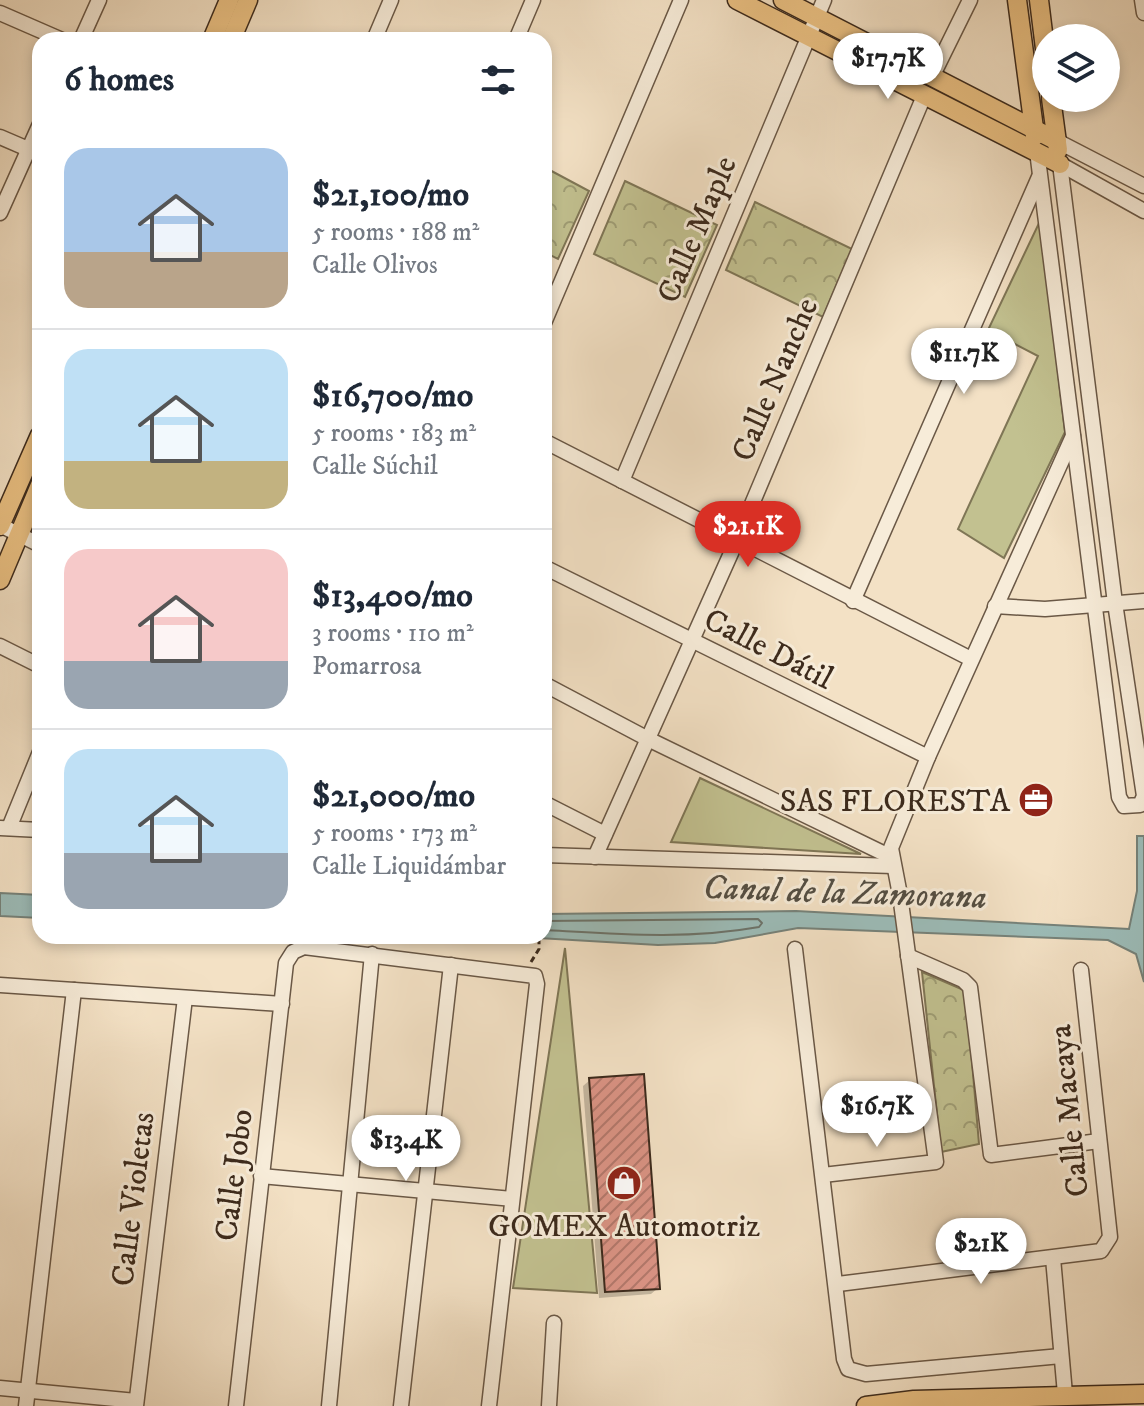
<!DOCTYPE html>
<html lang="en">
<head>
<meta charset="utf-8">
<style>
  :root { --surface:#fff; --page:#f2f2f3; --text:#1f2937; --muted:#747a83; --line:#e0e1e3; --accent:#d93025 }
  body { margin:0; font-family:"IM FELL DW Pica",serif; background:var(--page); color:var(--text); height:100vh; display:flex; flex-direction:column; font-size:30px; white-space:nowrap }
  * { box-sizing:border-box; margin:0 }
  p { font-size:26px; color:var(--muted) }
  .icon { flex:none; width:44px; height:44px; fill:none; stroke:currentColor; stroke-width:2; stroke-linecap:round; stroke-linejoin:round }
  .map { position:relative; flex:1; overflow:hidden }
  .details { position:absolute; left:32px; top:32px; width:520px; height:912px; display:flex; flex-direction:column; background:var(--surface); border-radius:24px; box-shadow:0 4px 12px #0003 }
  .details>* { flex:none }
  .buttons { position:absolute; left:1032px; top:24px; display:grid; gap:16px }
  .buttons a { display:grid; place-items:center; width:88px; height:88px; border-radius:50%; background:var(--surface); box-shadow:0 4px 12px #0003; font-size:40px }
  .price { position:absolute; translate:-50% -68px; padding:0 18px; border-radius:28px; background:#fff; color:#222; font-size:26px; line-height:52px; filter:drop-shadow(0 2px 4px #0008) }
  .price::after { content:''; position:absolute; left:50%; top:48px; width:24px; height:18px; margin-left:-12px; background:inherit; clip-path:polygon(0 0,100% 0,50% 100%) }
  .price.on { background:var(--accent); color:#fff }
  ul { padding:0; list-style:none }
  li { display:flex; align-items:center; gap:24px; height:200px; padding:0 32px }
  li+li { border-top:2px solid var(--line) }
  li span { display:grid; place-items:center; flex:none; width:224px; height:160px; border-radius:24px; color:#555 }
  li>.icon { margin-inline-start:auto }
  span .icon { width:96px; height:96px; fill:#fffc; stroke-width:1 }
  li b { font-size:34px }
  h2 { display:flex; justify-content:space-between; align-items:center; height:96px; padding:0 32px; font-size:34px }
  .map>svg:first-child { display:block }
  .green { fill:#c2c190; stroke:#7f7656; stroke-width:2 }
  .forest { fill:url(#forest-crowns); stroke:#7f7656; stroke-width:2 }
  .water { fill:#9cbcb8; stroke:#76827a; stroke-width:2 }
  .shadow { fill:#0003 }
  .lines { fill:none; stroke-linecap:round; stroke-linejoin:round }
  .shore { stroke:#6c736a; stroke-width:2 }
  .building { fill:url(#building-hatch); stroke:#3c2a1c; stroke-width:2 }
  .minor-casing { stroke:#6a5846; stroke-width:17 }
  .major-casing { stroke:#3c2a1c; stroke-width:21 }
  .path { stroke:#3c2a1c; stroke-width:3; stroke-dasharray:6 4; stroke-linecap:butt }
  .minor { stroke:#f7ecd9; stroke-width:14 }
  .major { stroke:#eac082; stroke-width:18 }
  .labels { text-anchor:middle; stroke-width:6; stroke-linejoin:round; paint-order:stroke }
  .street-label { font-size:32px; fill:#3c2a1c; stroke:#f7ecd9 }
  .poi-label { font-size:32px; fill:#3c2a1c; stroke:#f7ecd9; text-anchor:end }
  .water-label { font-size:34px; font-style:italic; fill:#544e43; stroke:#f7ecd9 }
</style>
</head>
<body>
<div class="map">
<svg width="1144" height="1406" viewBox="0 0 1144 1406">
  <defs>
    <pattern id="forest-crowns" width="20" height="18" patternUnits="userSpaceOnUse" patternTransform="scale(2)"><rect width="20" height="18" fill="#c2c190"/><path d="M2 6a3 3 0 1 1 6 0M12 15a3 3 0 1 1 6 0" fill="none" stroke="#9f9d75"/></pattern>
    <pattern id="building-hatch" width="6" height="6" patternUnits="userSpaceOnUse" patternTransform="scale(2)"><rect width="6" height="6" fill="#da9384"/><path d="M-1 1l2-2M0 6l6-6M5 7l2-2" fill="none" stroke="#b2786b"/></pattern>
  </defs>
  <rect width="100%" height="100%" fill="#f3e1c5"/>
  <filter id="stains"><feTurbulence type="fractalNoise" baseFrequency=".0025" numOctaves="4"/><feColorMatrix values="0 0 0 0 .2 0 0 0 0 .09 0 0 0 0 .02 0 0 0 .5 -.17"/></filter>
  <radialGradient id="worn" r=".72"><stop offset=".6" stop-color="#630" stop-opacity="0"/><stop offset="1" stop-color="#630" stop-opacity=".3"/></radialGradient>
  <!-- green -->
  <g class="green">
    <polygon points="1040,221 1065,432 1004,558 958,529 1038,356 988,330"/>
    <polygon points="700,778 861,854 671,842"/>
    <polygon points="565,948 597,1293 513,1288"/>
  </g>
  <!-- forest -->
  <g class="forest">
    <polygon points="544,167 589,191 558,259 544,252"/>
    <polygon points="625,181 717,225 685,297 594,254"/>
    <polygon points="755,202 852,249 823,317 726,270"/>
    <polygon points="922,972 966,991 979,1144 941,1152"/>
  </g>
  <!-- water -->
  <g class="water">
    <polygon points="1137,836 1144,836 1144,982 1136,954 1108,940 798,928 715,943 658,945 502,936 544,936 544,914 796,911 1129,929 1137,891"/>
    <polygon points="0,893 40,895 40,918 0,916"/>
  </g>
  <!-- shadow -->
  <polygon class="shadow" points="590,1080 658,1288 651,1294 599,1298 583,1086"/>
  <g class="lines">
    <!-- shore -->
    <path class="shore" d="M544,921L758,919L762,923L759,927C687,940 617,934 544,930"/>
  </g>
  <!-- building -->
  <polygon class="building" points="644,1074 660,1289 605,1292 589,1078"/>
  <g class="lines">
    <defs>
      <g id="minor">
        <polyline points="1142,0 1144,13"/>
        <polyline points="0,13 62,40"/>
        <polyline points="81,40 99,0"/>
        <polyline points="374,40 391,0"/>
        <polyline points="516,40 533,0"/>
        <polyline points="933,75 970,0"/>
        <polyline points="0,137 28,149"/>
        <polyline points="1057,141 1144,186"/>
        <polyline points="1037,151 1119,797 1124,806 1140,805 1144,796 1115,603 1060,164"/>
        <polyline points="1060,164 1144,211"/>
        <polyline points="0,213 40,124"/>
        <polyline points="544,323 681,0"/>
        <polyline points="544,441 971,659"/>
        <polyline points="622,481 824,0"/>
        <polyline points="0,525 40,545"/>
        <polyline points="544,567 928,757"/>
        <polyline points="853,601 1039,177"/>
        <polyline points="995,606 1045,609 1144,601"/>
        <polyline points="0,646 40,666"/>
        <polyline points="544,684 648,739 891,857"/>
        <polyline points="544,803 605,834"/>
        <polyline points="0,828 40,830"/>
        <polyline points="9,828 40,752"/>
        <polyline points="544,855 893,866"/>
        <polyline points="595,857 736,542 924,96"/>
        <polyline points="795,949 844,1359 848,1369 866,1374 1061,1356"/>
        <polyline points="908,956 963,980 970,987 991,1155 1099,1141"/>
        <polyline points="0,985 282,1004"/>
        <polyline points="823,1175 936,1162 900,895 891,848 928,757 1073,436"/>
        <polyline points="261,1176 512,1199"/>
        <polyline points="1053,1258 1065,1394"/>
        <polyline points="838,1284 1101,1251 1110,1237 1081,970"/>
        <polyline points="0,1388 136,1401"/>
        <polyline points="26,1406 74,990"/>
        <polyline points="136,1406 185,998"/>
        <polyline points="236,1406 286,963 293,952 304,947 535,976 537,984 489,1406"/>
        <polyline points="329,1406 372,954"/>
        <polyline points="401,1406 451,965"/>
        <polyline points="549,1406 554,1323"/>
      </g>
      <g id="major">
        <polyline points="737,0 1060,164"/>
        <polyline points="783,0 1057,141"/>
        <polyline points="1017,0 1035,136"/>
        <polyline points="1039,0 1046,57"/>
        <polyline points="212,40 229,0"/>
        <polyline points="231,40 248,0"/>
        <polyline points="1051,98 1058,150"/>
        <polyline points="0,526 40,435"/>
        <polyline points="0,580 40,485"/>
        <polyline points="866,1406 914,1400 1144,1394"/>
      </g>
    </defs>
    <!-- minor casing -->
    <use href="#minor" class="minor-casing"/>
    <!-- major casing -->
    <use href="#major" class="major-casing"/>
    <!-- path -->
    <polyline class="path" points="531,962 539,949 539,936"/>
    <!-- minor -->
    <use href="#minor" class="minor"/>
    <!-- major -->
    <use href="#major" class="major"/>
  </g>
  <!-- icons -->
  <defs>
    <symbol id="office-disc" viewBox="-11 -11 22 22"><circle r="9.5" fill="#8f2418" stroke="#f7ecd9"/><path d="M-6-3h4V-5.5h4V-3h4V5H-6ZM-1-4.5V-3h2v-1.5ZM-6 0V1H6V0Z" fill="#fff"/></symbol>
    <symbol id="shop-disc" viewBox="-11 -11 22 22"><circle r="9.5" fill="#8f2418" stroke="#f7ecd9"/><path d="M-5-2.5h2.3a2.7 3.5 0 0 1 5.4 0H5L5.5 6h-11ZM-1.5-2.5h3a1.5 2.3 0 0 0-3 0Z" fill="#fff"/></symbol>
  </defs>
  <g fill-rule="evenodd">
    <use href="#office-disc" x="1016" y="780" width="40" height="40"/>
    <use href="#shop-disc" x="604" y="1163" width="40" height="40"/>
  </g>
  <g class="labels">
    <!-- street labels -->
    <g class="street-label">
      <text transform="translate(696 229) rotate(-67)" y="11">Calle Maple</text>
      <text transform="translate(774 379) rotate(-67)" y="11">Calle Nanche</text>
      <text transform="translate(769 648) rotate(27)" y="11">Calle Dátil</text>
      <text transform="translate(1068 1111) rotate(-96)" y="11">Calle Macaya</text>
      <text transform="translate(233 1175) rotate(-83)" y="11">Calle Jobo</text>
      <text transform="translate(132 1199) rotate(-83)" y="11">Calle Violetas</text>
    </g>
    <!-- poi labels -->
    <g class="poi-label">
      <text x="1010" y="811">SAS FLORESTA</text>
      <text x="624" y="1236" text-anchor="middle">GOMEX Automotriz</text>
    </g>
    <!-- water labels -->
    <g class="water-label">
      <text transform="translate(845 891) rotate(2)" y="12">Canal de la Zamorana</text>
    </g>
  </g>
  <rect width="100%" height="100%" filter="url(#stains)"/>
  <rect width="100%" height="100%" fill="url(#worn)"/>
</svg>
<div class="buttons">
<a><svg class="icon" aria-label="layers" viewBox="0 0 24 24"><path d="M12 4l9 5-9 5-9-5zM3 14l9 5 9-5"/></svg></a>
</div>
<b class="price" style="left:888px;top:101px">$17.7K</b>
<b class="price" style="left:964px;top:396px">$11.7K</b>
<b class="price on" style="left:748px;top:569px">$21.1K</b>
<b class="price" style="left:877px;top:1149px">$16.7K</b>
<b class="price" style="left:406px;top:1183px">$13.4K</b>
<b class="price" style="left:981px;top:1286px">$21K</b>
<section class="details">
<h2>6 homes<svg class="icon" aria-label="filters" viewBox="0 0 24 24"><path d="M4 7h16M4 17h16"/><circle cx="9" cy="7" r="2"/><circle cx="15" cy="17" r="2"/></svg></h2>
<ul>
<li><span style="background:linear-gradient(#a9c7e8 65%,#b9a48a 0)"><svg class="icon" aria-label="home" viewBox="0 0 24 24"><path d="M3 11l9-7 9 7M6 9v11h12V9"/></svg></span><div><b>$21,100/mo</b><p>5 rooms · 188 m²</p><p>Calle Olivos</p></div></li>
<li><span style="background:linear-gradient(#bfe0f5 70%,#c2b280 0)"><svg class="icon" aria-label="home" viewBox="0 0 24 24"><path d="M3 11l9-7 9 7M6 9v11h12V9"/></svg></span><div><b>$16,700/mo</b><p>5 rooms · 183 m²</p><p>Calle Súchil</p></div></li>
<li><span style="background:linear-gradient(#f6c9c9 70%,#9aa5b1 0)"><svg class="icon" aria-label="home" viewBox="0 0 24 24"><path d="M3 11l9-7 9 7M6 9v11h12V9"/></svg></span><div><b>$13,400/mo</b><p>3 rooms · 110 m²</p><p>Pomarrosa</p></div></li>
<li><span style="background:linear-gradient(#bfe0f5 65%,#9aa5b1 0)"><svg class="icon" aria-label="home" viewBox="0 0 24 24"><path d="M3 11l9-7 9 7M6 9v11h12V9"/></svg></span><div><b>$21,000/mo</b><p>5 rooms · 173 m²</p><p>Calle Liquidámbar</p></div></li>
</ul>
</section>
</div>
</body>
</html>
